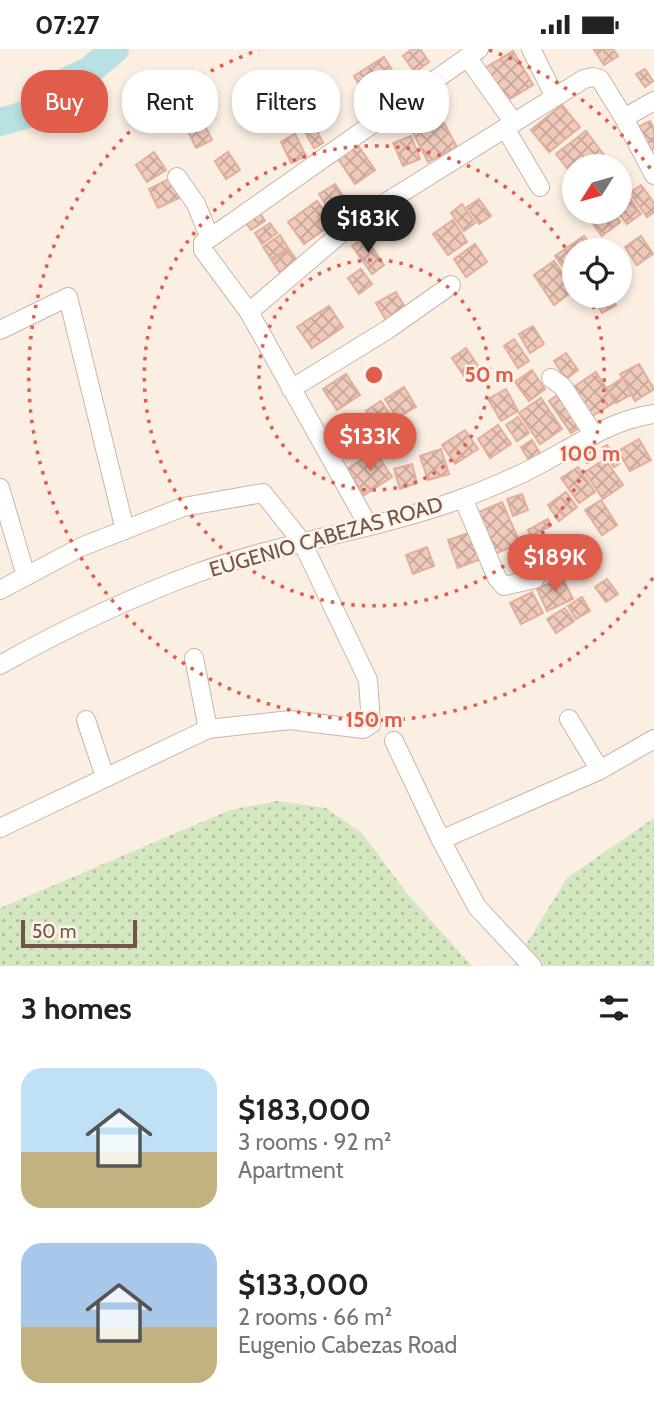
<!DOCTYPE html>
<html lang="en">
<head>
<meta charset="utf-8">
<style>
  :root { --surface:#fff; --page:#f2f2f2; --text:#222; --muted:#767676; --accent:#e05d4c }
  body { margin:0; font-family:Cabin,sans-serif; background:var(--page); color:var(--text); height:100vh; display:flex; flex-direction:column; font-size:26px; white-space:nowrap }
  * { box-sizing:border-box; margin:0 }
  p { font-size:23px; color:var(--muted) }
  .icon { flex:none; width:38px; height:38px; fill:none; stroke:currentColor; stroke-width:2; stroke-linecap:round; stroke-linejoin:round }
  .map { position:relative; height:917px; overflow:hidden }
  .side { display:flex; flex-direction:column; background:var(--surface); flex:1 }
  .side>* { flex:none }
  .guide { position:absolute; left:21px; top:21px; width:612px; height:63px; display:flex; gap:14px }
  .needle { width:46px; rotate:233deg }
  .controls { position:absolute; left:562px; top:105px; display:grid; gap:14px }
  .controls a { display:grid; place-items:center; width:70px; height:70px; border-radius:50%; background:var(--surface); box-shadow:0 4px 10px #0003; font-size:35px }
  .scale { position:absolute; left:21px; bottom:18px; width:116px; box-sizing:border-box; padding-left:7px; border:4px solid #71544a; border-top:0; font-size:19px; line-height:24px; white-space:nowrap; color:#71544a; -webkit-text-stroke:5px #fef3e8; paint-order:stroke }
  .price { position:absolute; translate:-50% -60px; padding:0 16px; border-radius:24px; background:var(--accent); color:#fff; font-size:23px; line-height:46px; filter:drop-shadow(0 2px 4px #0008) }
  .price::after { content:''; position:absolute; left:50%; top:42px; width:21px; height:16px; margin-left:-10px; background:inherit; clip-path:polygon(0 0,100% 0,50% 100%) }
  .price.active { background:#222; color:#fff }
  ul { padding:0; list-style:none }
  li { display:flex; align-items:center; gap:21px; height:175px; padding:0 21px }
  li span { display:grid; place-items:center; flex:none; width:196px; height:140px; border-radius:21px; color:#555 }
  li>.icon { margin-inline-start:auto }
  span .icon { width:84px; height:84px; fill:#fffc; stroke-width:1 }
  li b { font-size:30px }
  h2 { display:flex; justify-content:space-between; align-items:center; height:84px; padding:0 21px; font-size:30px }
  .pill { padding:0 24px; border-radius:28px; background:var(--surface); box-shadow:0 4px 10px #0003; font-size:24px; line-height:63px }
  .pill.active { background:var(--accent); color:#fff }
  .status { display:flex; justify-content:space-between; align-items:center; height:49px; padding:0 35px; background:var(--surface); direction:ltr }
  .status svg { height:19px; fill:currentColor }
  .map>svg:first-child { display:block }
  .grass { fill:url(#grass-dots) }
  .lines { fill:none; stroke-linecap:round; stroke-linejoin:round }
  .river { stroke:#b8e1e3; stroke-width:28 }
  .building { fill:url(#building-cross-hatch); stroke:#e1af9c; stroke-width:2 }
  .minor-casing { stroke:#cbb5a9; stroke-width:20 }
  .minor { stroke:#fff; stroke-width:18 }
  .ring { fill:none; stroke:#e05d4c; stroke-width:3.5; stroke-dasharray:3.5 7 }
  .labels { text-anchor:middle; stroke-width:5; stroke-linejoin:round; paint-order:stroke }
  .street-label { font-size:21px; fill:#71544a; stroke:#fef3e8 }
  .centre { fill:#e05d4c; stroke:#fef3e8; stroke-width:3.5 }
  .ring-label { font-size:21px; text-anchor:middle; font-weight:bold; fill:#e05d4c; stroke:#fef3e8; stroke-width:5; stroke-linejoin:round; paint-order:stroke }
</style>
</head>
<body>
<div class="status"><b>07:27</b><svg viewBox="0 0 49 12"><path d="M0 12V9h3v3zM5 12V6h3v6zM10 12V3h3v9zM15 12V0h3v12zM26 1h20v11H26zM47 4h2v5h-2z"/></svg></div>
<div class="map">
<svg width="654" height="917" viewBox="0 0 654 917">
  <defs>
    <pattern id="grass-dots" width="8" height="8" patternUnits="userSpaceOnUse" patternTransform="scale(1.75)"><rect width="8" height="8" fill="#d5e7c1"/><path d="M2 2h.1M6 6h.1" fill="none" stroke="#b1be9f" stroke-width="1.8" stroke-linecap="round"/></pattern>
    <pattern id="building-cross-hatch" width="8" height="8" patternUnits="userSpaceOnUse" patternTransform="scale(1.75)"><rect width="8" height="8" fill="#efcabb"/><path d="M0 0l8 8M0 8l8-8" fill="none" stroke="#c6a79a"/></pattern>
  </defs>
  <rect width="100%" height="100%" fill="#fbeee2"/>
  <!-- grass -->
  <g class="grass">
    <polygon points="277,752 326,759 362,784 409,847 472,917 0,917 0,859 230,761"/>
    <polygon points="654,769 654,917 513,917 567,829"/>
  </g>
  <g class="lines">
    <!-- river -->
    <polyline class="river" points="0,73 28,65 63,34 89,22 115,0"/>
  </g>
  <!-- building -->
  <g class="building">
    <polygon points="412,0 420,0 429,13 415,23 403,7"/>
    <polygon points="613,0 618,7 604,16 594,1"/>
    <polygon points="513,2 533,36 505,53 485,19"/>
    <polygon points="384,8 401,36 371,55 354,27"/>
    <polygon points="645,20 653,32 645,38 636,25"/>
    <polygon points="416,47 426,63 406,76 396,61"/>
    <polygon points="562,56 580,78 549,103 531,81"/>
    <polygon points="438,63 457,98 428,113 410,78"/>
    <polygon points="650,72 654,80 654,100 644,104 632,81"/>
    <polygon points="204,74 212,91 196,99 188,82"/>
    <polygon points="315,78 323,94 314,99 305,83"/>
    <polygon points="586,82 604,106 589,117 574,117 574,128 556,105"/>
    <polygon points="295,85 306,107 291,114 281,93"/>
    <polygon points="411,87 420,110 403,117 393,94"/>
    <polygon points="357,95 375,121 355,135 337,108"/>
    <polygon points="154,103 166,121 147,133 136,116"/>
    <polygon points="228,103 240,121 226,130 215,112"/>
    <polygon points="171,129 181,148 158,159 149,140"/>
    <polygon points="335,135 352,161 336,171 319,145"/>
    <polygon points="641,136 654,154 654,163 647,168 630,144"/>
    <polygon points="625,142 641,165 627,175 618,163 620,146"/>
    <polygon points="479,150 491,167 479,175 467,158"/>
    <polygon points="317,152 333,174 304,195 288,173"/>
    <polygon points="462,155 475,174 464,182 451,164"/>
    <polygon points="257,159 265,172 251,181 242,168"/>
    <polygon points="590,163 613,163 620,173 602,187 586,165"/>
    <polygon points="453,171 467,193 448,206 433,185"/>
    <polygon points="270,174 277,184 262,195 255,184"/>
    <polygon points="280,186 288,199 271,210 263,198"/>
    <polygon points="584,187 594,201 574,201 572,231 555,207"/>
    <polygon points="641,187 653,205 637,216 625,198"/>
    <polygon points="365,188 384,216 372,225 352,197"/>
    <polygon points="475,195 487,213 466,228 454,210"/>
    <polygon points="289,200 298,213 281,225 272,212"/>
    <polygon points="554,212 574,241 554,256 534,226"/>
    <polygon points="361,220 372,235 359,245 348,229"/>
    <polygon points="396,243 408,264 389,276 376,254"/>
    <polygon points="592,247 611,247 616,256 602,264"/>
    <polygon points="329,257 343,278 312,299 297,278"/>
    <polygon points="533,277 544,295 530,304 519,285"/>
    <polygon points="514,290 529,312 518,319 504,297"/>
    <polygon points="466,299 478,317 464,327 452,309"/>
    <polygon points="566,304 578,321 566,330 554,312"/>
    <polygon points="639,315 654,340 635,352 620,325"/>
    <polygon points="532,321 545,340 529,352 515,333"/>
    <polygon points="596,323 615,353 591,368 572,339"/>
    <polygon points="346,325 360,346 337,361 323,340"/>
    <polygon points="623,329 632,345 616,354 607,339"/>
    <polygon points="404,338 416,358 397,369 385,350"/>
    <polygon points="506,340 518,362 501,372 488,350"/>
    <polygon points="559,345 581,378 571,384 549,352"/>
    <polygon points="541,349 562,380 540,395 519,364"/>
    <polygon points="381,352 396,375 381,385 366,362"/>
    <polygon points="518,368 529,384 517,392 506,376"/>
    <polygon points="498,376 511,395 490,409 478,390"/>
    <polygon points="465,381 478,400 455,415 442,396"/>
    <polygon points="639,390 651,411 630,422 618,402"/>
    <polygon points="532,391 541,406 530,413 521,398"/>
    <polygon points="607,396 620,414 614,418 602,399"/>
    <polygon points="441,400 449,425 428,431 420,407"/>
    <polygon points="375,402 392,428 364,446 347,420"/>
    <polygon points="605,410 623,436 603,450 585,423"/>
    <polygon points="412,415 417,434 400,440 394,420"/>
    <polygon points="578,418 595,443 579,454 561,429"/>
    <polygon points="566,443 577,458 559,472 548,456"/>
    <polygon points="522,445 528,461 513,467 507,450"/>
    <polygon points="601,451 617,476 602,486 585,461"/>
    <polygon points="502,453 520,494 490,507 472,466"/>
    <polygon points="548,470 551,477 531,487 528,481"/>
    <polygon points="471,483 481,510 458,519 448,491"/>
    <polygon points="427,498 434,517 413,525 406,506"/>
    <polygon points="562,528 573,550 547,562 537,540"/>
    <polygon points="607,530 618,545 606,553 595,538"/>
    <polygon points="532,543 543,564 521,575 510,554"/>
    <polygon points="582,548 590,562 576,570 568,557"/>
    <polygon points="565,559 574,572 556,584 547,570"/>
  </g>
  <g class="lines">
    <defs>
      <g id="minor">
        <polyline points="531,0 555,48"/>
        <polyline points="467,8 514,74"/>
        <polyline points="624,69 654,126"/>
        <polyline points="505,79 540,138"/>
        <polyline points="177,128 196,155 209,187"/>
        <polyline points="249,263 203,201 203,194 479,0"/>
        <polyline points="0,281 68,248 125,481"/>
        <polyline points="551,329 563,338 594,386"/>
        <polyline points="291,340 387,281 451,236"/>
        <polyline points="0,439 26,527"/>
        <polyline points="463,449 497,529 504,537 535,530"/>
        <polyline points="368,476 249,263 353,174 584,30 593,28 600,30 624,69 654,52"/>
        <polyline points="0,541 81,498 183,458 263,444 302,493 368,631 371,675 363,680 290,671 208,680 0,779"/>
        <polyline points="194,609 208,680"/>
        <path d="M0,616C62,581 130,549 197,524C283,493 375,481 461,450C482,442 504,433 525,423C566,403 608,371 654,365"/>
        <polyline points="569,670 600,721"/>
        <polyline points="86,671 105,728"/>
        <polyline points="394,692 441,791 477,858 532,917"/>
        <polyline points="441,791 600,721 654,690"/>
      </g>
    </defs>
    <!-- minor casing -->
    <use href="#minor" class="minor-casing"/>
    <!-- minor -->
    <use href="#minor" class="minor"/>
  </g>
  <!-- distance rings -->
  <g class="ring">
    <circle cx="374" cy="326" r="115"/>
    <path d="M590 247A230 230 0 1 1 573 211"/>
    <path d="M653 529A345 345 0 1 1 259 1M489 1A345 345 0 0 1 653 123"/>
  </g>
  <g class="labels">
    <!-- street labels -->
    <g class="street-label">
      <text transform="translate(326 488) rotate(-16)" y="7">EUGENIO CABEZAS ROAD</text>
    </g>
  </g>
  <circle cx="374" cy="326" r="10" class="centre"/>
  <g class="ring-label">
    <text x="489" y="333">50 m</text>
    <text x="590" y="412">100 m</text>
    <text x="374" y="678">150 m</text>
  </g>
</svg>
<div class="controls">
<a><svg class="needle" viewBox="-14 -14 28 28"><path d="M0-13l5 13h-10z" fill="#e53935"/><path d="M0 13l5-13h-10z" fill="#767676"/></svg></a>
<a><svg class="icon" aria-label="locate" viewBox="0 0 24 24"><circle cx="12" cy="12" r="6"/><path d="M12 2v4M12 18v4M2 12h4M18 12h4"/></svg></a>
</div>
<div class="scale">50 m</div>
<b class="price active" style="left:368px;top:206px">$183K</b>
<b class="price" style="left:370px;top:424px">$133K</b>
<b class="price" style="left:555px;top:545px">$189K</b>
<div class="guide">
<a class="pill active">Buy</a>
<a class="pill">Rent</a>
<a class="pill">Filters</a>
<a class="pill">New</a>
</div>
</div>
<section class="side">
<h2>3 homes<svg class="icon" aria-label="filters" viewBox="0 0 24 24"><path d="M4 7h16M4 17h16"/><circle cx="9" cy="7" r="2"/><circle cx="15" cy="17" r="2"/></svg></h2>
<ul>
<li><span style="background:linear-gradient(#bfe0f5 60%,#c2b280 0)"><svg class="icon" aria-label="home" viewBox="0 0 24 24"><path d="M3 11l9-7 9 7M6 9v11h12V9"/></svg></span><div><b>$183,000</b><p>3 rooms · 92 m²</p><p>Apartment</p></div></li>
<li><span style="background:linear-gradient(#a9c7e8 60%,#c2b280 0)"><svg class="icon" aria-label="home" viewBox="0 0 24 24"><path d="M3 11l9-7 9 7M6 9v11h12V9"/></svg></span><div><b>$133,000</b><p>2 rooms · 66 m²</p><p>Eugenio Cabezas Road</p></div></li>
</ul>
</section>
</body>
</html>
